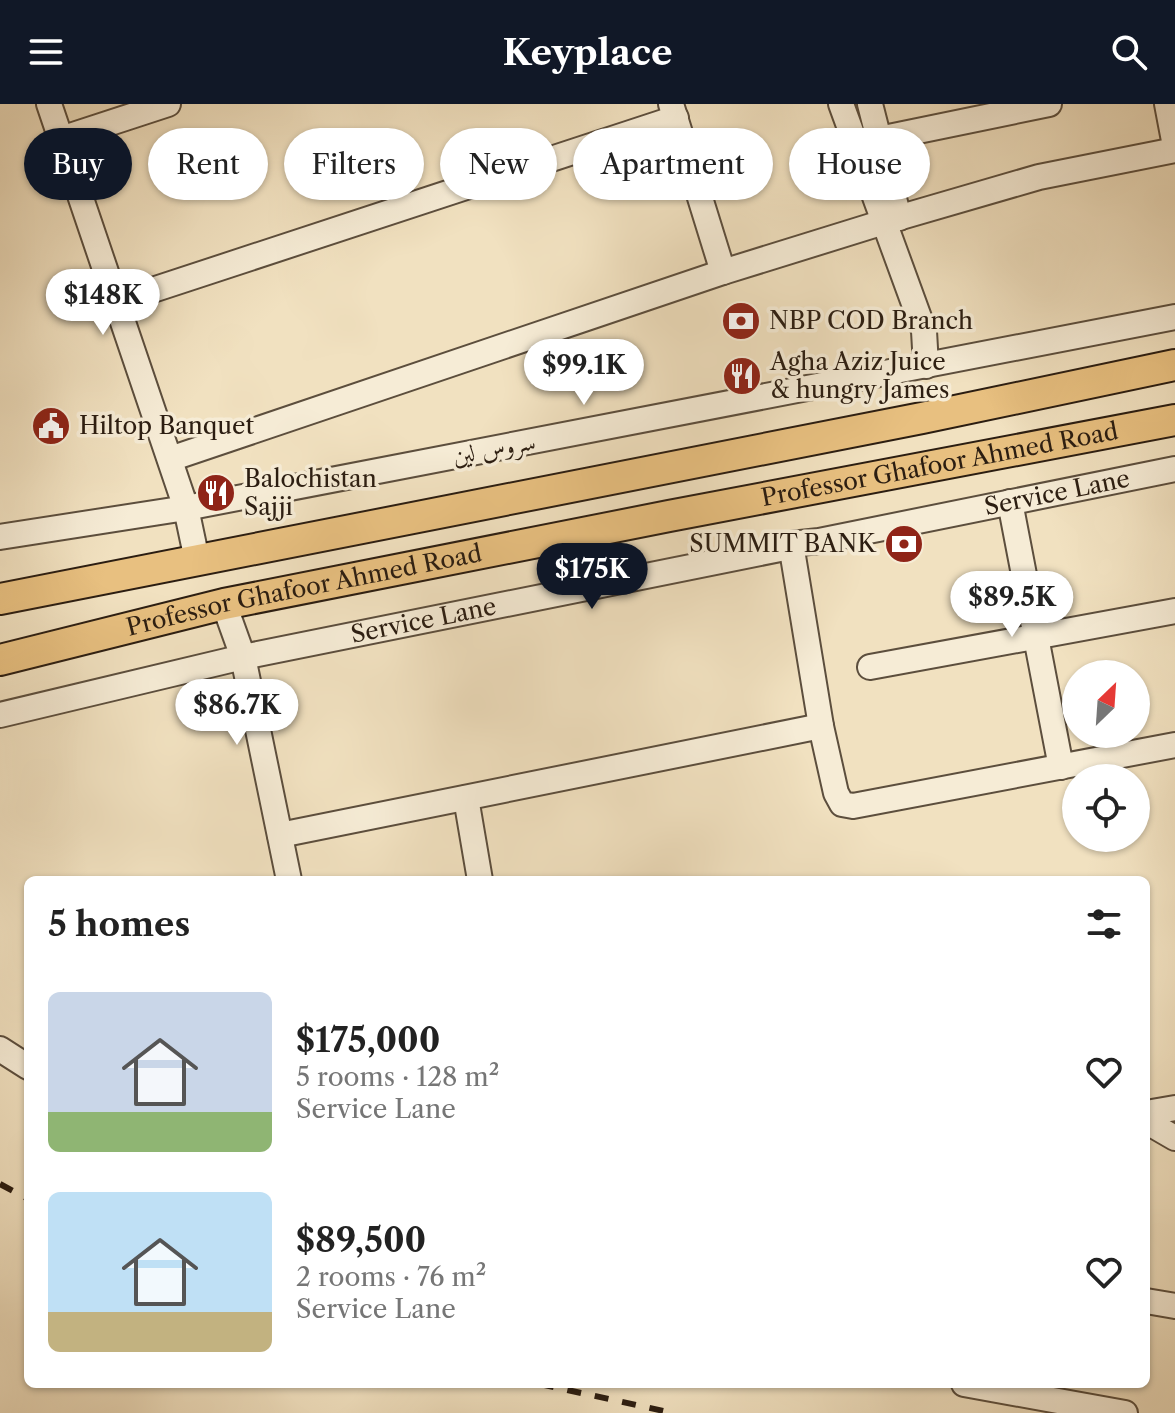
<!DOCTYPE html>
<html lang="en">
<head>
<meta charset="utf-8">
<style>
  :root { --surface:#fff; --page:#f6f6f6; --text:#222; --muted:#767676; --accent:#111827 }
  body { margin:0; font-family:"Libre Caslon Text",Amiri,serif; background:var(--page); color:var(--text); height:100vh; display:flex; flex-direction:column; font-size:30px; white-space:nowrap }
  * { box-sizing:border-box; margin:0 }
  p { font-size:26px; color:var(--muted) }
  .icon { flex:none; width:44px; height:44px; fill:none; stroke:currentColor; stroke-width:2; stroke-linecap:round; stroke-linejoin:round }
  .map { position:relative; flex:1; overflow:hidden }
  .details { position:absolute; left:24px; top:772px; width:1126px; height:512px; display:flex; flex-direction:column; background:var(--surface); border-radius:12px; box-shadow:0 2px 6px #0004 }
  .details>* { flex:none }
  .guide { position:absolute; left:24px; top:24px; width:1128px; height:72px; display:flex; gap:16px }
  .needle { width:52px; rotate:25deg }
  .controls { position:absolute; left:1062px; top:556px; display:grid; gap:16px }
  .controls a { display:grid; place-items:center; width:88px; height:88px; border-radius:50%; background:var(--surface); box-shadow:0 2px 6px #0004; font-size:40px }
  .price { position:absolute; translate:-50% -68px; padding:0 18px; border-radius:28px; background:#fff; color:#222; font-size:26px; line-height:52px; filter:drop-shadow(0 2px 4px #0008) }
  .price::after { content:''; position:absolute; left:50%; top:48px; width:24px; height:18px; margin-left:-12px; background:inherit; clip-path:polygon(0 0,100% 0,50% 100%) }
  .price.active { background:var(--accent); color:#fff }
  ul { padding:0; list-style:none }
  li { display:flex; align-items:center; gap:24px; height:200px; padding:0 24px }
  li span { display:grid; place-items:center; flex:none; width:224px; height:160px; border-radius:12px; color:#555 }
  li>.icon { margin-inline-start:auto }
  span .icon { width:96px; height:96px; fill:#fffc; stroke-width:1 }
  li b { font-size:34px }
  h2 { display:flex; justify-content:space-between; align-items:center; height:96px; padding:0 24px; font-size:34px }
  .pill { padding:0 28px; border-radius:36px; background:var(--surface); box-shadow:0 2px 6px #0004; font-size:28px; line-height:72px }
  .pill.active { background:var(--accent); color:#fff }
  header { display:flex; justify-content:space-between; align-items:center; height:104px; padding:0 24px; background:var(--accent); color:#fff; font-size:36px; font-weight:700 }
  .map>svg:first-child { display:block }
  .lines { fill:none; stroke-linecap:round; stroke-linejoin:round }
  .minor-casing { stroke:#5c4e3d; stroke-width:28 }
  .major-casing { stroke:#2b1d11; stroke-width:34 }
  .minor { stroke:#f6ecd6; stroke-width:24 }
  .major { stroke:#e8c080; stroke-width:30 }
  .rail { stroke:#2b1d11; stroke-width:6; stroke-dasharray:14 14; stroke-linecap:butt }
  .labels { text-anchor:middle; stroke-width:7; stroke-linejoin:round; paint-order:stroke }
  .poi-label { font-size:24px; fill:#2b1d11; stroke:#f6ecd6; text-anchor:start }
  .street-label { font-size:24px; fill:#2b1d11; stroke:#f6ecd6 }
</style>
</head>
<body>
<header><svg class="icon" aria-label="menu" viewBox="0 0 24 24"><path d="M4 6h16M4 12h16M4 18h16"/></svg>Keyplace<svg class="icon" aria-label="search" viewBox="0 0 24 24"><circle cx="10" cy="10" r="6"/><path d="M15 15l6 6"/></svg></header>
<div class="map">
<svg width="1175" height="1309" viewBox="0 0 1175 1309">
  <rect width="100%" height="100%" fill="#f1e1c0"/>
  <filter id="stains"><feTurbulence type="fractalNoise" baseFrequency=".0025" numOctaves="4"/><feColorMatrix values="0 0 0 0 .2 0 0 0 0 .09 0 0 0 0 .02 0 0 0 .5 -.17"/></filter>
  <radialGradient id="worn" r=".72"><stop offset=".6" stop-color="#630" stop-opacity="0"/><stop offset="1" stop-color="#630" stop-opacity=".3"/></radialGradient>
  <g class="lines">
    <defs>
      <g id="minor">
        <polyline points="49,0 186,404 197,456"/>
        <polyline points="671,0 723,168"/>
        <polyline points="841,0 924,227 926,262"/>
        <polyline points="870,0 899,114"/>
        <polyline points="1167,0 1175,42"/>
        <polyline points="61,35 168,0"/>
        <polyline points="879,35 1049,0"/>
        <polyline points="116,198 676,14"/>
        <polyline points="170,355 723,168 884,118 1039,73 1175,46"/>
        <polyline points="1010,398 1061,663"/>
        <polyline points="0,433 186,404 1175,213"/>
        <polyline points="791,440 821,622 836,689 842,700 853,702 1175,641"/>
        <polyline points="224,500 243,553 289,776"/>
        <polyline points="870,563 1175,507"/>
        <path id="s1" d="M0,611L243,553L790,443L791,440L819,437L1175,365"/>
        <polyline points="466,694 480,776"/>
        <polyline points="280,731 821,622"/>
        <polyline points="0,945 28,963"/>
        <polyline points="1146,1009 1175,1004"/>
        <polyline points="1149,1009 1156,1023 1175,1034"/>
        <polyline points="1146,1197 1175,1202"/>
        <polyline points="964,1280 1125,1309"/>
      </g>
      <g id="major">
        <polyline points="0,495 922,314 1175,261"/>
        <path id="s2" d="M0,556L224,500L669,412L1175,316"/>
      </g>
    </defs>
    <!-- minor casing -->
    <use href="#minor" class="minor-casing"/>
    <!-- major casing -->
    <use href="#major" class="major-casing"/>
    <!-- minor -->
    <use href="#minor" class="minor"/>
    <!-- major -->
    <use href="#major" class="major"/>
    <!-- rail -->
    <g class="rail">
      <polyline points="0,1080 28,1095"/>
      <polyline points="540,1280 673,1309"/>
    </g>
  </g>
  <!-- icons -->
  <defs>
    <symbol id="bank-disc" viewBox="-11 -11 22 22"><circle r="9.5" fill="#8f2418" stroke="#f6ecd6"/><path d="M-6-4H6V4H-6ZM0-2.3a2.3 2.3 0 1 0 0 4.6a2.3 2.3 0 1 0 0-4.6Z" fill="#fff"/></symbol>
    <symbol id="restaurant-disc" viewBox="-11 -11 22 22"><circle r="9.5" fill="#8f2418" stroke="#f6ecd6"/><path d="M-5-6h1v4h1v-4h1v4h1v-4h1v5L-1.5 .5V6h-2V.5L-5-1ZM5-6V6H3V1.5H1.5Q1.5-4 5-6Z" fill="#fff"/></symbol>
    <symbol id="civic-disc" viewBox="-11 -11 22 22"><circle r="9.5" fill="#8f2418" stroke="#f6ecd6"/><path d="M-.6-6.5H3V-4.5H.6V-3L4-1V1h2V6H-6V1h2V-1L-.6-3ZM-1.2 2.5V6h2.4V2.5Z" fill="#fff"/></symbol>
  </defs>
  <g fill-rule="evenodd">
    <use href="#bank-disc" x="719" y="195" width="44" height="44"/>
    <use href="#restaurant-disc" x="720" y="250" width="44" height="44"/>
    <use href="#civic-disc" x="29" y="300" width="44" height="44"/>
    <use href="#restaurant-disc" x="194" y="367" width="44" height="44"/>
    <use href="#bank-disc" x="882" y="418" width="44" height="44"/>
  </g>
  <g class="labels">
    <!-- poi labels -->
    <g class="poi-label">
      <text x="769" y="225">NBP COD Branch</text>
      <text x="770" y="266">Agha Aziz Juice<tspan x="770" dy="28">&amp; hungry James</tspan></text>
      <text x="79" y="330">Hiltop Banquet</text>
      <text x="244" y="383">Balochistan<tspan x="244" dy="28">Sajji</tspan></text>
      <text x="876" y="448" text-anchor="end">SUMMIT BANK</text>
    </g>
    <!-- street labels -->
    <g class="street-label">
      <text transform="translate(494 345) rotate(-11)" y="8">سروس لین</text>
      <text dy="8" stroke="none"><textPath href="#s2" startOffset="960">Professor Ghafoor Ahmed Road</textPath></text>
      <text dy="8" stroke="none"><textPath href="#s1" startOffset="1082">Service Lane</textPath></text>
      <text dy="8" stroke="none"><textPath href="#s2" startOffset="312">Professor Ghafoor Ahmed Road</textPath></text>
      <text dy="8" stroke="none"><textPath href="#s1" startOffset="434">Service Lane</textPath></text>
    </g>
  </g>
  <rect width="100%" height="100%" filter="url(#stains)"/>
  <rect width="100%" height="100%" fill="url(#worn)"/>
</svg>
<div class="controls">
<a><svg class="needle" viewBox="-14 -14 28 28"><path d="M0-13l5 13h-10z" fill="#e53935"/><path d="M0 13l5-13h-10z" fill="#767676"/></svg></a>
<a><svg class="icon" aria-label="locate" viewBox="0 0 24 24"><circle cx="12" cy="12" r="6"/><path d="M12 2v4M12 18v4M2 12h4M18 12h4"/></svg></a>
</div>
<b class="price" style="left:103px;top:233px">$148K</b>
<b class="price" style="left:584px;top:303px">$99.1K</b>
<b class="price active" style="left:592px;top:507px">$175K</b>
<b class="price" style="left:1012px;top:535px">$89.5K</b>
<b class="price" style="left:237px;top:643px">$86.7K</b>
<div class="guide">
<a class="pill active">Buy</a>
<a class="pill">Rent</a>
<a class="pill">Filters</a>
<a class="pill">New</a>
<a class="pill">Apartment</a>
<a class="pill">House</a>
</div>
<section class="details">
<h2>5 homes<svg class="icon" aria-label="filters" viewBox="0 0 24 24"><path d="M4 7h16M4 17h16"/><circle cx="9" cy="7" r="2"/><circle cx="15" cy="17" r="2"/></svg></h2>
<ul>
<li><span style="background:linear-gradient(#c9d6e8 75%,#8fb573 0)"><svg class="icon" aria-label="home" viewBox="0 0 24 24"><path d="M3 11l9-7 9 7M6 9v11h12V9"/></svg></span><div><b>$175,000</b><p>5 rooms · 128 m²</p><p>Service Lane</p></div><svg class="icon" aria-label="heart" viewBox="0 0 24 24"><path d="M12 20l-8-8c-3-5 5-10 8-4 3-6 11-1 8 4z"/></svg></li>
<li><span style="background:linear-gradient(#bfe0f5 75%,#c2b280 0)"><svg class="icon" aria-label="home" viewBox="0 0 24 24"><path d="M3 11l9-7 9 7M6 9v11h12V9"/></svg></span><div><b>$89,500</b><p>2 rooms · 76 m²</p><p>Service Lane</p></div><svg class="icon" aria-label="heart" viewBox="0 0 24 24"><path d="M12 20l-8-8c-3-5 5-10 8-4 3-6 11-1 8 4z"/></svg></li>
</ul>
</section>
</div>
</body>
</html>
